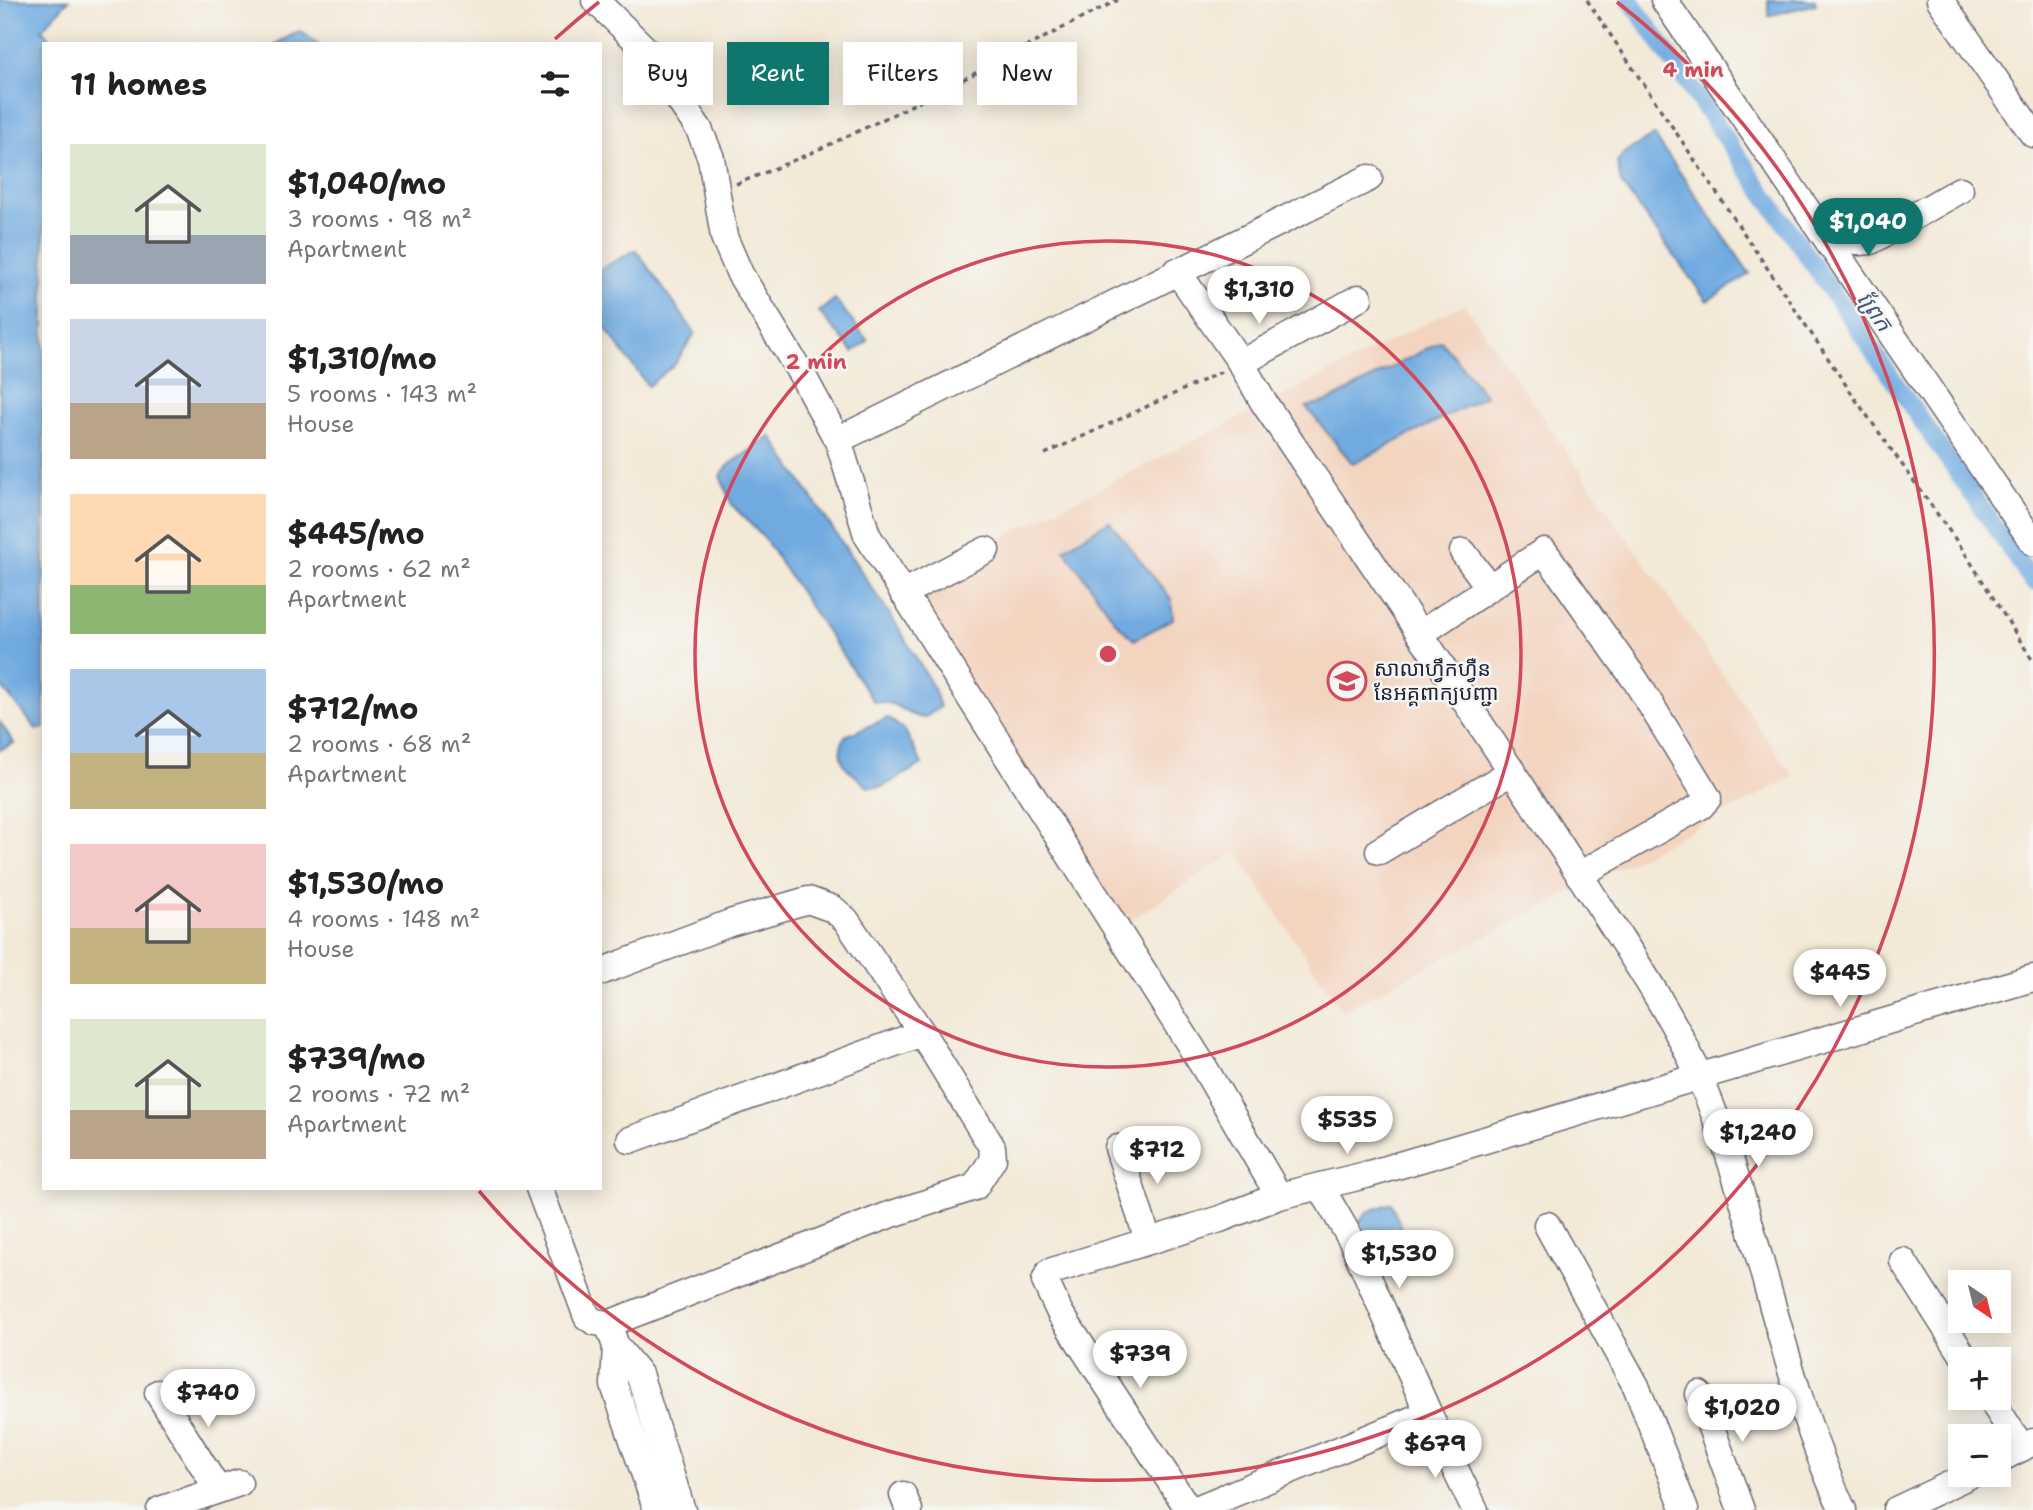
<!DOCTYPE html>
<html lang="en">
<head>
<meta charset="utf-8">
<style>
  :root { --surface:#fff; --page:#f6f6f6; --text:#222; --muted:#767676; --accent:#0f766e }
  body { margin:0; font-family:"Shantell Sans","Noto Sans Khmer",sans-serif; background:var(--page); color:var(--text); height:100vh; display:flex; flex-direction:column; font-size:26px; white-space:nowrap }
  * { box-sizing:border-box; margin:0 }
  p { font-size:23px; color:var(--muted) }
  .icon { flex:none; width:38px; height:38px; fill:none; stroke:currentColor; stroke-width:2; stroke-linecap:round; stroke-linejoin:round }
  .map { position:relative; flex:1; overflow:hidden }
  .panel { position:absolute; left:42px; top:42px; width:560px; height:1148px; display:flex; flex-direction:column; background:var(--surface); border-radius:0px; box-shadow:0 4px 18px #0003 }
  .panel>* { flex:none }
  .top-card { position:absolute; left:623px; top:42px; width:665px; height:63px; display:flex; gap:14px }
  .needle { width:46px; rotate:145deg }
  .fabs { position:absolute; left:1948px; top:1270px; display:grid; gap:14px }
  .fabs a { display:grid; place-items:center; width:63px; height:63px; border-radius:0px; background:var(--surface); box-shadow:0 4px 18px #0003; font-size:35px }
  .price { position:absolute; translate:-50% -60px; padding:0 16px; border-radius:24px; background:#fff; color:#222; font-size:23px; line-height:46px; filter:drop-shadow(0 2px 4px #0008) }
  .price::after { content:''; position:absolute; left:50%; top:42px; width:21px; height:16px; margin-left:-10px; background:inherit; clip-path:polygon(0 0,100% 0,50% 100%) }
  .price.selected { background:var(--accent); color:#fff }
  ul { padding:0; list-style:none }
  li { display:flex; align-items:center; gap:21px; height:175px; padding:0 28px }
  li span { display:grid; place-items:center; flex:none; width:196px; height:140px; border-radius:0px; color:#555 }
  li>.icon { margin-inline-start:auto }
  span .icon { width:84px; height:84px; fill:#fffc; stroke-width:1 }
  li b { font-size:30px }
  h2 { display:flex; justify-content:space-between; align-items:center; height:84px; padding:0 28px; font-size:30px }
  .tag { padding:0 24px; border-radius:0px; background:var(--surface); box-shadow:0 4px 18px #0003; font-size:24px; line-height:63px }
  .tag.selected { background:var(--accent); color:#fff }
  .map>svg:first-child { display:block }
  .built { fill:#f3d4bf }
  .water { fill:#70aae0; stroke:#49668e; stroke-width:2 }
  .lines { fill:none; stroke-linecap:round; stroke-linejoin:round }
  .canal { stroke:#70aae0; stroke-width:18 }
  .minor-casing { stroke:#6b6872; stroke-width:29 }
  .path { stroke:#6b6872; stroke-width:3.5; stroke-dasharray:5 5; stroke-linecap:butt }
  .minor { stroke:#fff; stroke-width:26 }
  .ring { fill:none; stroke:#d1495b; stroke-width:3.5 }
  .labels { text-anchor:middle; stroke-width:5; stroke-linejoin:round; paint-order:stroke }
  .poi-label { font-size:21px; fill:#22223b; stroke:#f6f6f2; text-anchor:start }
  .water-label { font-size:23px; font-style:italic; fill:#41587d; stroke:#f6f6f2 }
  .centre { fill:#d1495b; stroke:#f6f6f2; stroke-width:3.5 }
  .ring-label { font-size:21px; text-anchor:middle; font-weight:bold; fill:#d1495b; stroke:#f6f6f2; stroke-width:5; stroke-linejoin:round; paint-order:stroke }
</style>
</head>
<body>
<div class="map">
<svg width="2033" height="1510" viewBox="0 0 2033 1510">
  <rect width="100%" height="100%" fill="#f6f6f2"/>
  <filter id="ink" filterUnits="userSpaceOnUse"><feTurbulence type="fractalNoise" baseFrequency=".0143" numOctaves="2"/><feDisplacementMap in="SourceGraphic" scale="14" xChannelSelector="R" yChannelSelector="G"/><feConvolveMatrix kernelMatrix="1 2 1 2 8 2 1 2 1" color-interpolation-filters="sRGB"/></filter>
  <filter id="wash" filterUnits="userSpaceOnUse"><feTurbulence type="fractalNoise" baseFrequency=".00686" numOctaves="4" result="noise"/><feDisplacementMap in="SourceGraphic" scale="28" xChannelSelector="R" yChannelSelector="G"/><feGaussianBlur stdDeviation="1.57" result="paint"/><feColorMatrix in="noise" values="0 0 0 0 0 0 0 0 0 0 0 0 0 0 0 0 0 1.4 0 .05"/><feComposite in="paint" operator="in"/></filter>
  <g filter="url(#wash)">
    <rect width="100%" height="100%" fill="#f3e9d7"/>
    <!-- built -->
    <polygon class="built" points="1464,304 1794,777 1342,1011 1236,852 1124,924 906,586"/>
    <!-- water -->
    <g class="water">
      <polygon points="0,0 69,0 42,29 54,44 44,44 44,728 37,730 0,685"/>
      <polygon points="1768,0 1815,0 1816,4 1768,16"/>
      <polygon points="300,31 318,44 275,44"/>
      <polygon points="1654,135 1750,274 1707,301 1621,183 1617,162 1624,153"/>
      <polygon points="636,250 695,333 675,364 648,386 600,321 600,269"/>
      <polygon points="835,299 868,341 853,352 819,312"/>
      <polygon points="1441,341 1486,396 1353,464 1306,407 1331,400"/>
      <path d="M771,436L900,630L934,689L940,707L924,718C901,715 903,701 874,702L764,538L732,505L720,476L729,465Z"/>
      <polygon points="1109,521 1171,599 1173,619 1134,640 1116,622 1064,549"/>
      <path d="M888,718L905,731L922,764L882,787H868C849,770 832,762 845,736Z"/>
      <polygon points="0,722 14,743 0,750"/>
      <polygon points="1391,1203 1410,1247 1377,1261 1356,1226 1367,1212"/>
    </g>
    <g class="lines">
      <!-- canal -->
      <polyline class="canal" points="1630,0 2033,582"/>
    </g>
  </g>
  <g filter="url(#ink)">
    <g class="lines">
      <defs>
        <g id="minor">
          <polyline points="595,0 642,46 699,129 711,158 724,237 740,274 805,380 839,443 867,535 1204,1067 1279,1196"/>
          <polyline points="1664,0 2033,542"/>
          <polyline points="1940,0 2033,134"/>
          <polyline points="1830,245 1844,234 1859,242 1871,241 1960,190"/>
          <polyline points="1177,271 1241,363 1359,298"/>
          <path d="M1241,363L1264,403C1369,558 1475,713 1577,871C1620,939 1667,1003 1700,1078C1759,1216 1779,1375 1843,1510"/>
          <polyline points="839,443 846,436 1369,178"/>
          <polyline points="1463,552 1489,587"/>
          <polyline points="903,593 986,550"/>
          <polyline points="1420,634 1544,551 1636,681 1708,798 1701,806 1579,875"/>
          <polyline points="1379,851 1513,771"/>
          <polyline points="630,1140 922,1033"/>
          <polyline points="1118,1148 1148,1240"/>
          <polyline points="1320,1186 1352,1241 1431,1419"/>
          <polyline points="539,1188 587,1317 595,1322 608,1324 889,1215 975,1187 993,1159 992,1147 922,1033 846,920 833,909 808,900 730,923 600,972"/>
          <polyline points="1547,1225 1636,1386 1685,1510"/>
          <polyline points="1903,1261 1966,1360"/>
          <polyline points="608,1324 616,1346 639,1374 682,1510"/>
          <polyline points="616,1346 614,1385 657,1510"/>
          <polyline points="158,1393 218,1490"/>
          <polyline points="1699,1394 1741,1510"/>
          <polyline points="1990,1398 2022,1448"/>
          <polyline points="1998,1460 2033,1442"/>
          <polyline points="903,1495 909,1510"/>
          <polyline points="160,1510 239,1483"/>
          <polyline points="1189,1510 1060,1313 1045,1281 1049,1272 1220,1219 1279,1196 1366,1175 2033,978"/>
          <polyline points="1194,1510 1414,1419 1431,1419 1475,1510"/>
          <polyline points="1896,1510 1970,1475"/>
        </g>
      </defs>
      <!-- minor casing -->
      <use href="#minor" class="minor-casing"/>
      <!-- path -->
      <g class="path">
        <polyline points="1587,0 1856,400 1963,550 2033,661"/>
        <path d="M736,184C868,133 992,63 1118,0"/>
        <polyline points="1045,454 1221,372"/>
      </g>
      <!-- minor -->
      <use href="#minor" class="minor"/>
    </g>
  </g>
  <!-- distance rings -->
  <g class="ring">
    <circle cx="1108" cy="654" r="413"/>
    <path d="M555 39A827 827 0 0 1 599 2M1617 2A827 827 0 1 1 479 1191"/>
  </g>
  <!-- icons -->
  <defs>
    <symbol id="school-ring" viewBox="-11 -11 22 22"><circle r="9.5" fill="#f6f6f2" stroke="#d1495b" stroke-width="1.5"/><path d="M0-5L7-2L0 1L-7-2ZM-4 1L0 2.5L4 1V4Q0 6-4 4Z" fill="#d1495b"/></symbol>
  </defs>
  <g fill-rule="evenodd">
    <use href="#school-ring" x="1325" y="659" width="44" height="44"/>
  </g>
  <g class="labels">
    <!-- poi labels -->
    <g class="poi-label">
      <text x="1374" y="676">សាលាហ្វឹកហ្វឺន<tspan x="1374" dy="24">នែអគ្គពាក្យបញ្ជា</tspan></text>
    </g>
    <!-- water labels -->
    <g class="water-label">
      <text transform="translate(1875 311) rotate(55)" y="8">ព្រែក</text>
    </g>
  </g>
  <circle cx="1108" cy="654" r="10" class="centre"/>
  <g class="ring-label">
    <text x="1693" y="77">4 min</text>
    <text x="816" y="369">2 min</text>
  </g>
</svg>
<div class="fabs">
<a><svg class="needle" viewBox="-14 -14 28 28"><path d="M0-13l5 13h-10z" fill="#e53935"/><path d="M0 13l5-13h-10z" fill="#767676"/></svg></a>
<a>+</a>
<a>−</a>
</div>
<b class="price selected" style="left:1868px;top:258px">$1,040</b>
<b class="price" style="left:1259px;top:326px">$1,310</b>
<b class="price" style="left:1840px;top:1009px">$445</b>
<b class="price" style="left:1347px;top:1156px">$535</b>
<b class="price" style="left:1758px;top:1169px">$1,240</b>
<b class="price" style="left:1157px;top:1186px">$712</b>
<b class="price" style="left:1399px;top:1290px">$1,530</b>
<b class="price" style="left:1140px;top:1390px">$739</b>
<b class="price" style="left:208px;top:1429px">$740</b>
<b class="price" style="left:1742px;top:1444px">$1,020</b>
<b class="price" style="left:1435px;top:1480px">$679</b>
<div class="top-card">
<a class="tag">Buy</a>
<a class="tag selected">Rent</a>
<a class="tag">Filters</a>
<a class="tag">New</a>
</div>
<section class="panel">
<h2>11 homes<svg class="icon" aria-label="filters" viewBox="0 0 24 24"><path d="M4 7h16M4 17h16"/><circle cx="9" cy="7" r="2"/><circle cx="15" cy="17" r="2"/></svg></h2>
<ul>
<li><span style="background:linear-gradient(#dfe7d0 65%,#9aa5b1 0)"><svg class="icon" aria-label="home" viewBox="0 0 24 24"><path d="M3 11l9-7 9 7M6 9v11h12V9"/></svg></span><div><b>$1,040/mo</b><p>3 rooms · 98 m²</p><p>Apartment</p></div></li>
<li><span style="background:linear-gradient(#c9d6e8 60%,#b9a48a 0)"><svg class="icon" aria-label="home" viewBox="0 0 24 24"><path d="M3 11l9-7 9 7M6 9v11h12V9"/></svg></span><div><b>$1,310/mo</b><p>5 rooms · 143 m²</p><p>House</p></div></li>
<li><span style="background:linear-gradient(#ffd9b3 65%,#8fb573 0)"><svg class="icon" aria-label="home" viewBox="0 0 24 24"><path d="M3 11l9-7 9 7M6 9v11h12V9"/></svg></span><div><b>$445/mo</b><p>2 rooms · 62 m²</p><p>Apartment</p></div></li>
<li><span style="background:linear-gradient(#a9c7e8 60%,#c2b280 0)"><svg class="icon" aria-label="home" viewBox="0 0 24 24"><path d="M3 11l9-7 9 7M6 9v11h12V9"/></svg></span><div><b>$712/mo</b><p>2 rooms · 68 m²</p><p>Apartment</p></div></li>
<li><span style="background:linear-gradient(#f6c9c9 60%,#c2b280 0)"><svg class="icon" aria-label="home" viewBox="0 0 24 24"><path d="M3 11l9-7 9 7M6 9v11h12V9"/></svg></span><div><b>$1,530/mo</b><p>4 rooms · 148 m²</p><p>House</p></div></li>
<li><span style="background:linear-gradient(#dfe7d0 65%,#b9a48a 0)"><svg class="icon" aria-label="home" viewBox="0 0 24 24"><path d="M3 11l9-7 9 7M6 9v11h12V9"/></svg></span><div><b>$739/mo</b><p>2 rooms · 72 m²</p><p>Apartment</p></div></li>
</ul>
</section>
</div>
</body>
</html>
